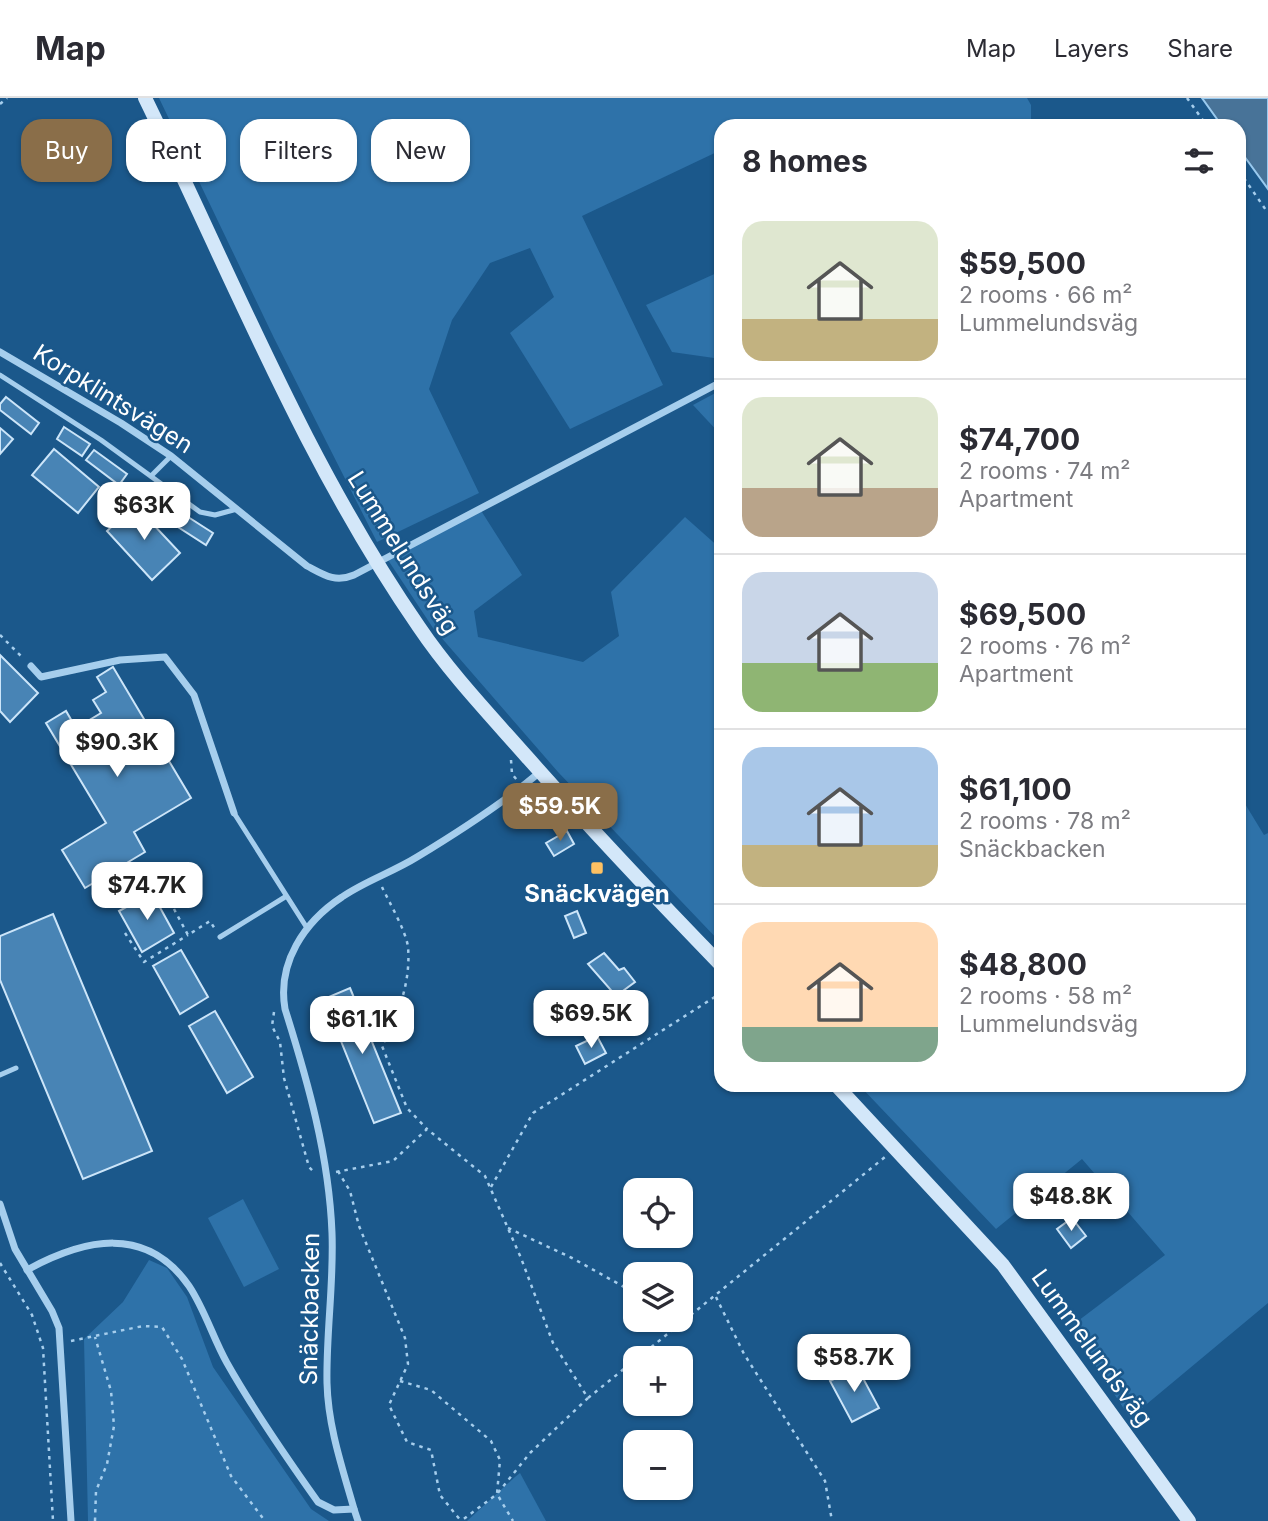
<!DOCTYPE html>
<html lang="en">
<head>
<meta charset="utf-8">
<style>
  :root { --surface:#fff; --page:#f7f7f7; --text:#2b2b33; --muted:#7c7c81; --line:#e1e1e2; --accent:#8a6e49 }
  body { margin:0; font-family:Inter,sans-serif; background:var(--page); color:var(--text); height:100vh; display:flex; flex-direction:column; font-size:26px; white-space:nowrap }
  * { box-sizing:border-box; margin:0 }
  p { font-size:23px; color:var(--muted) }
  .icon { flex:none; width:38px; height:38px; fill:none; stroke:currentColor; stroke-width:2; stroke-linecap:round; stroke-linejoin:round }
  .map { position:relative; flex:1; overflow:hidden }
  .side { position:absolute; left:714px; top:21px; width:532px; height:973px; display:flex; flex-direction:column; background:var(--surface); border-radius:21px; box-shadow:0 2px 5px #0004 }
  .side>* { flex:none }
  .hud { position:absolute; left:21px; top:21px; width:588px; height:63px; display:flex; gap:14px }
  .tools { position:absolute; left:623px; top:1080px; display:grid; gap:14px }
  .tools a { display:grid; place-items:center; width:70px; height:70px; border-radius:14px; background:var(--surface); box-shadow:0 2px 5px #0004; font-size:35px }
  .price { position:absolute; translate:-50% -60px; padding:0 16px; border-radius:14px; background:#fff; color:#222; font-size:23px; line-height:46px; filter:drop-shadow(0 2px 4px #0008) }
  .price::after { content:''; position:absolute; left:50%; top:42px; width:21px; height:16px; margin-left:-10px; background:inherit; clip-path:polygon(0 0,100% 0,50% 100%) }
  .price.selected { background:var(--accent); color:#fff }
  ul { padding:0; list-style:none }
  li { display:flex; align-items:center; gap:21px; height:175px; padding:0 28px }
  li+li { border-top:2px solid var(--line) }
  li span { display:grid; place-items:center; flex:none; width:196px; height:140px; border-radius:21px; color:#555 }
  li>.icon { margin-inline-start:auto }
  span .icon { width:84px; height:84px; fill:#fffc; stroke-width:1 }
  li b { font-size:30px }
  h2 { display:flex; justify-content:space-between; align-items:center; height:84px; padding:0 28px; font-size:30px }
  .tag { padding:0 24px; border-radius:21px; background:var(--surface); box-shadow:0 2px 5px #0004; font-size:24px; line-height:63px }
  .tag.selected { background:var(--accent); color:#fff }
  header { display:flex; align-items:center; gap:42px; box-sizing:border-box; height:98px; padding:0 35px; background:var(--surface); border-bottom:2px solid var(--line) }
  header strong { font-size:33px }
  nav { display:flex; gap:38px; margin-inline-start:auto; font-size:24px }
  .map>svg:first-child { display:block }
  .green { fill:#2e72a9 }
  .water { fill:#487398; stroke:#99caef; stroke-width:2 }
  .building { fill:#4884b5; stroke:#cce5f9; stroke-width:2 }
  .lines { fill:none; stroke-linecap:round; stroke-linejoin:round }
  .path { stroke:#a6ceed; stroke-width:2.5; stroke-dasharray:3.5 5; stroke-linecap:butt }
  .service { stroke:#a6ceed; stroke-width:5 }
  .minor { stroke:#a6ceed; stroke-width:7 }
  .secondary { stroke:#d3e7f9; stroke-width:14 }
  .poi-dot { fill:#fec163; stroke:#1b588b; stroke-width:2.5 }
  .labels { text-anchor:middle; stroke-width:5; stroke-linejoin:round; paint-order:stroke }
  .street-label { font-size:24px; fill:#fff; stroke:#1b588b }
  .poi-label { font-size:24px; font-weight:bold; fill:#fff; stroke:#1b588b }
</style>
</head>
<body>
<header>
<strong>Map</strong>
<nav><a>Map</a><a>Layers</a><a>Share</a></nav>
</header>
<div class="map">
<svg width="1268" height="1423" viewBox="0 0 1268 1423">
  <rect width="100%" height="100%" fill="#1b588b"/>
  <!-- green -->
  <g class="green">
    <polygon points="159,0 1027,0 1031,7 1031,28 721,28 721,52 582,118 663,287 570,331 510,235 554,199 530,150 490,165 452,222 429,291 479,395 377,444 274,240"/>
    <polygon points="721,173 721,261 672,254 646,207"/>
    <polygon points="721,292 721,337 693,307"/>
    <polygon points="480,411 522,477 474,513 478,539 583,564 619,538 611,494 685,419 721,451 721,845 558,674 433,530 386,459"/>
    <polygon points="1239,696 1264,737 1268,735 1268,1205 1130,1320 1070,1229 1165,1157 1082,1061 996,1131 859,987 1239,987"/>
    <polygon points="243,1101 279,1171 244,1189 208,1120"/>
    <polygon points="149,1162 167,1170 187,1199 213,1269 311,1411 329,1423 88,1423 84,1241 123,1204"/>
    <polygon points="520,1375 546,1423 467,1423 515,1379"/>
  </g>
  <!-- water -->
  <polygon class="water" points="1202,0 1268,0 1268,91 1239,51 1239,28 1222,28"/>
  <!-- building -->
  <g class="building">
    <polygon points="6,299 39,325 31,336 0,312 0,306"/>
    <polygon points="64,329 90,346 82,358 57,341"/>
    <polygon points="0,330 13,341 0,356"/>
    <polygon points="54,351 99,389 78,415 32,377"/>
    <polygon points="94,352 127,376 119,387 86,362"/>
    <polygon points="135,407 180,455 152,482 107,433"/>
    <polygon points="174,410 213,435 206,447 167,422"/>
    <polygon points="0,557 38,595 10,624 0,613"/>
    <polygon points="113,569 191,700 134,734 145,754 85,790 62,752 106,725 46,625 66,613 76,630 101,615 93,602 106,594 97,579"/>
    <polygon points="567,733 574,746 554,758 546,745"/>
    <polygon points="152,795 174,835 142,854 119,813"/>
    <polygon points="577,813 586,835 574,840 565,818"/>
    <polygon points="53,816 152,1053 83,1081 0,882 0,838"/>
    <polygon points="181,852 208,899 180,916 153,868"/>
    <polygon points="604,855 619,872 624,870 635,884 616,898 588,866"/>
    <polygon points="350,890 401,1015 374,1025 324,901"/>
    <polygon points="576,895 596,926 580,936 560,905"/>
    <polygon points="215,913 253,979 227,995 189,928"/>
    <polygon points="597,938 606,955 585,966 576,948"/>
    <polygon points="1072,1120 1086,1138 1071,1150 1057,1131"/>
    <polygon points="857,1269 879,1310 852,1324 830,1283"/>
  </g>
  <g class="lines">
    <!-- path -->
    <g class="path">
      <polyline points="1187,0 1207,28"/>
      <polyline points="0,6 7,0"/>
      <polyline points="1239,73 1268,115"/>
      <polyline points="0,537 24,561"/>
      <polyline points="511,662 512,676 517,682"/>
      <polyline points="532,696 545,700"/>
      <path d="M382,789C389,804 406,833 408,849C411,884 398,918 382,948L407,1010L427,1031"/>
      <polyline points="174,811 188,837 210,823 215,831"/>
      <polyline points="125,835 144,864 188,837"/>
      <polyline points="274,914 272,928 280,944 284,980 309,1069 315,1075"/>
      <polyline points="338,1073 350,1093 359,1128 405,1240 408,1266 389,1307 407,1344 431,1352 440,1397 461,1423"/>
      <polyline points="336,1074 393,1063 427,1031 485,1078 521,1160 553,1245 588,1300 530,1355 497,1396 513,1423"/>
      <polyline points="491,1089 533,1015 721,895"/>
      <polyline points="508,1130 572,1160 635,1195"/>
      <polyline points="0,1165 32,1217 43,1250 53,1423"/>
      <polyline points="716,1199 744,1256 825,1383 832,1423"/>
      <polyline points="681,1218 687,1222"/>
      <polyline points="71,1243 143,1228 162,1229 182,1261 231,1378 265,1423"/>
      <polyline points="638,1260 885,1059"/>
      <polyline points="400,1283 431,1292 491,1343 500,1362 497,1396 461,1423"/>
      <polyline points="588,1300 635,1262"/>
      <polyline points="95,1423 96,1393 107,1366 114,1328 111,1293 95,1239"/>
    </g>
    <!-- service -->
    <g class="service">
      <polyline points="0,277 101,342 200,414 215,417 237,411"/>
      <polyline points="151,378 171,358"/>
      <polyline points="234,715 307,830"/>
      <polyline points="220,839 285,799"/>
      <polyline points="0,977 16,970"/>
    </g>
    <!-- minor -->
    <g class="minor">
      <path d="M0,254L121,325L171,358L307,468C324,477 335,485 354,477L721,284"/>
      <polyline points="31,568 41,579 120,562 165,559 194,597 234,715"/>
      <polyline points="0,1106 15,1151 52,1213 59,1230 71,1423"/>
      <path d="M27,1172C84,1141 146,1126 189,1188C205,1212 213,1240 227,1265C254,1313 286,1359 318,1404L334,1412L354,1411C342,1369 328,1328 327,1285C326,1235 334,1185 332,1135C329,1058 308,984 285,911C277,865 304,824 342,799C365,783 393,774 417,759C460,733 502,706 540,674"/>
      <polyline points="354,1411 358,1423"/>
    </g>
    <!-- secondary -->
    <g class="secondary">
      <path d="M145,0C232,178 306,366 419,529C450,575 490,617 527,659C590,730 655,799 721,867"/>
      <polyline points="836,987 1003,1167 1189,1423"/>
    </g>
  </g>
  <!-- markers -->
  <rect class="poi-dot" x="590" y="763" width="14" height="14" rx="3.5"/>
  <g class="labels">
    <!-- street labels -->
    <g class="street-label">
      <text transform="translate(113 301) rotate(32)" y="8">Korpklintsvägen</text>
      <text transform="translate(403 455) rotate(58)" y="8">Lummelundsväg</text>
      <text transform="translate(310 1211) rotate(-89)" y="8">Snäckbacken</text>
      <text transform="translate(1092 1250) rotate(54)" y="8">Lummelundsväg</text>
    </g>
    <!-- poi labels -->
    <g class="poi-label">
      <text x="597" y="804">Snäckvägen</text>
    </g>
  </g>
</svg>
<div class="tools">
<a><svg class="icon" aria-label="locate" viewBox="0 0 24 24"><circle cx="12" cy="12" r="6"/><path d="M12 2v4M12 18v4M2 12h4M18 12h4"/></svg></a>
<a><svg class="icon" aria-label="layers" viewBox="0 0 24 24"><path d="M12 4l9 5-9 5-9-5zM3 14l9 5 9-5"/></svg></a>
<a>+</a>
<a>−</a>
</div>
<b class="price" style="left:144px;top:444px">$63K</b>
<b class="price" style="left:117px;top:681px">$90.3K</b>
<b class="price selected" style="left:560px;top:745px">$59.5K</b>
<b class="price" style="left:147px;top:824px">$74.7K</b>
<b class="price" style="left:591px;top:952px">$69.5K</b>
<b class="price" style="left:362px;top:958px">$61.1K</b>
<b class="price" style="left:1071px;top:1135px">$48.8K</b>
<b class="price" style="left:854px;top:1296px">$58.7K</b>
<div class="hud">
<a class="tag selected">Buy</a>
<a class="tag">Rent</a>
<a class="tag">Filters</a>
<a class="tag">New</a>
</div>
<section class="side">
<h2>8 homes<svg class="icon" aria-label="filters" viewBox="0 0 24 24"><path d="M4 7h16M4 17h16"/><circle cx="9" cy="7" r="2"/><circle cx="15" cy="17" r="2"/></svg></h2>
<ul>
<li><span style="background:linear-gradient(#dfe7d0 70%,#c2b280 0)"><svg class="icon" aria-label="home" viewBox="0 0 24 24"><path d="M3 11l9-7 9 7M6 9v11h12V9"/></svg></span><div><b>$59,500</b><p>2 rooms · 66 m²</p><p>Lummelundsväg</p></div></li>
<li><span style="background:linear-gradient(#dfe7d0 65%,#b9a48a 0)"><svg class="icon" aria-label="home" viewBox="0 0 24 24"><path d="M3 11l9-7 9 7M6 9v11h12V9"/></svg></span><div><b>$74,700</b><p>2 rooms · 74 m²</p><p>Apartment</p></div></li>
<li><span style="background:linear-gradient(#c9d6e8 65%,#8fb573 0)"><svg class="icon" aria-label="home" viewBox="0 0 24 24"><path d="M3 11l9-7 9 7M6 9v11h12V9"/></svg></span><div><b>$69,500</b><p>2 rooms · 76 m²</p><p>Apartment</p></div></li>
<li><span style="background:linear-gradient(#a9c7e8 70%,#c2b280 0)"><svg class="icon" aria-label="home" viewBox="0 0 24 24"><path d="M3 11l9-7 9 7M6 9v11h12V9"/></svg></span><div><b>$61,100</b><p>2 rooms · 78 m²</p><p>Snäckbacken</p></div></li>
<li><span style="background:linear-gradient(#ffd9b3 75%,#7fa58c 0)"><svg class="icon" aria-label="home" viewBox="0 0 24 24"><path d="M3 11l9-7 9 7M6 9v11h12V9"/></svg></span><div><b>$48,800</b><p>2 rooms · 58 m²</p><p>Lummelundsväg</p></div></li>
</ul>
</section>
</div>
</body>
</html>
